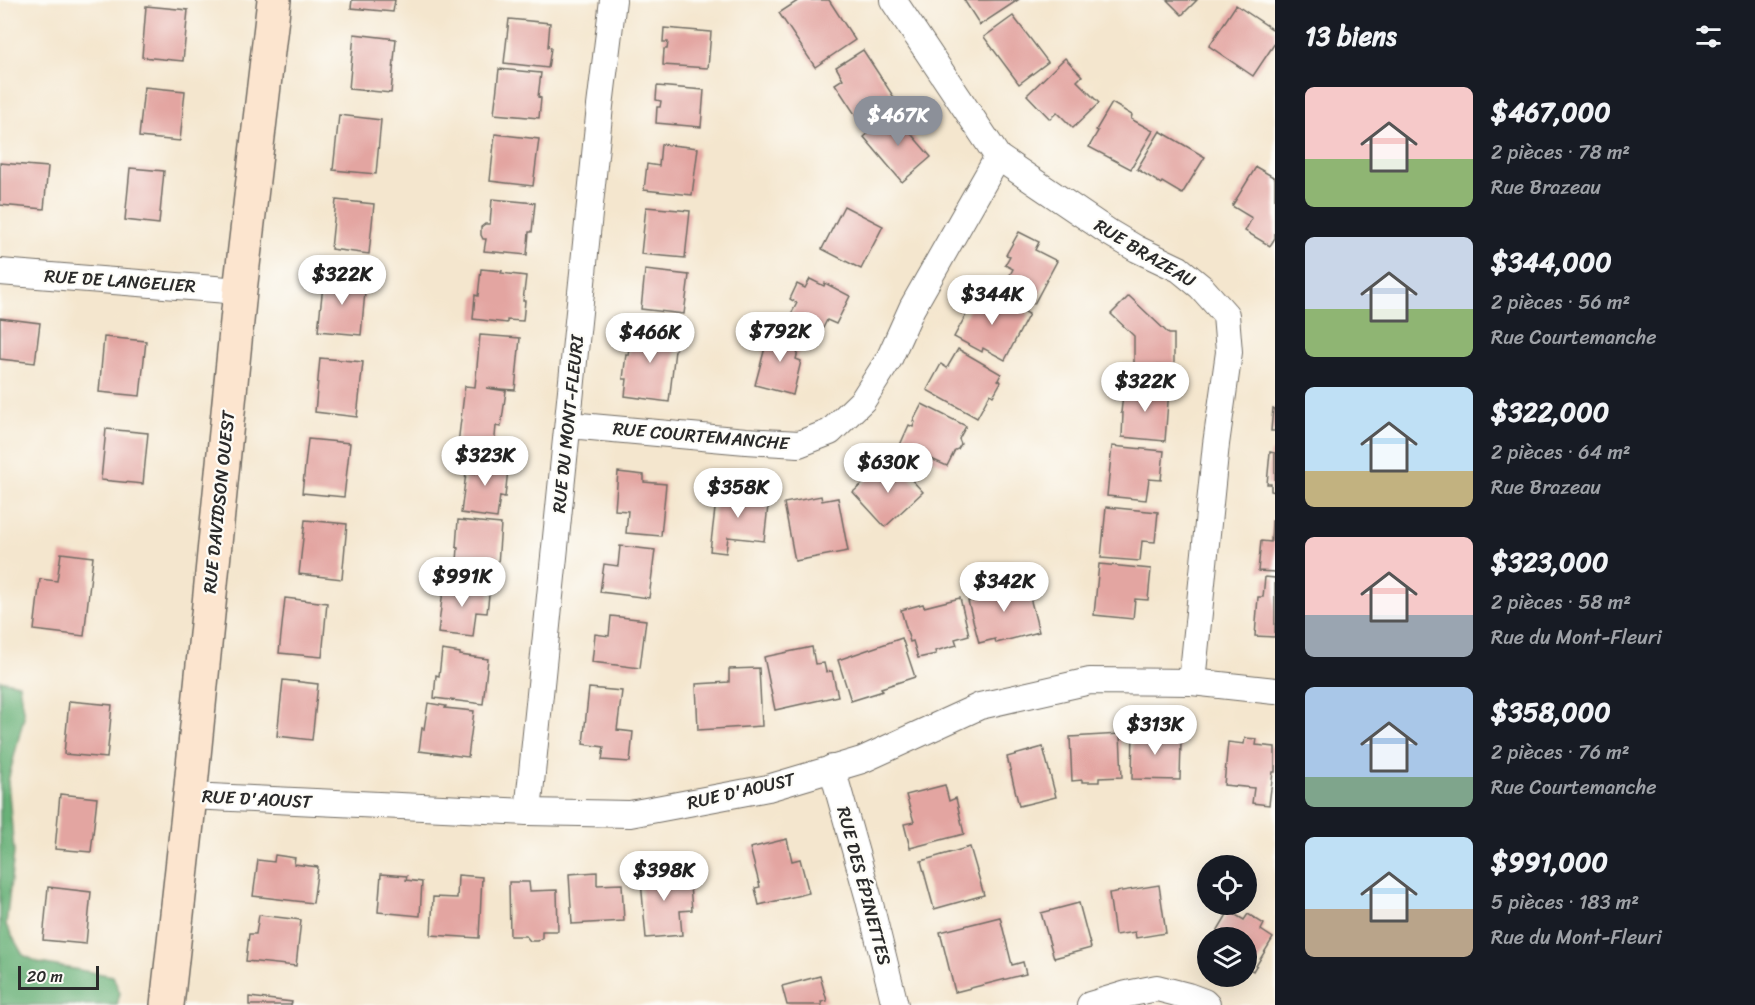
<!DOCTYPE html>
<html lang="fr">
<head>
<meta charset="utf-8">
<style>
  :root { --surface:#171b24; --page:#20242c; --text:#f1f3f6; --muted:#9ea1a6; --accent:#8c9099 }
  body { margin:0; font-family:Sriracha,sans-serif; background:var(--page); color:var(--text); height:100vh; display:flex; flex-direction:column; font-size:22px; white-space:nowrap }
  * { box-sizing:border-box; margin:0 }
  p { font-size:20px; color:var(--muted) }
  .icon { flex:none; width:33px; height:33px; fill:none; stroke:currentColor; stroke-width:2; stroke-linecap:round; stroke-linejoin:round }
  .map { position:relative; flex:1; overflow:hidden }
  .details { display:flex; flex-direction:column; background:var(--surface); width:480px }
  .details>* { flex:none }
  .tools { position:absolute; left:1197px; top:855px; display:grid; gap:12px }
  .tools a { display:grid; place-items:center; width:60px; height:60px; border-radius:50%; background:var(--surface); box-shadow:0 6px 24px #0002; font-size:30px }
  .scale { position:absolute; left:18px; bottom:15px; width:81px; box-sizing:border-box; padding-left:6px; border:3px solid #2b2b2b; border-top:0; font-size:16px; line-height:21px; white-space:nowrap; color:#2b2b2b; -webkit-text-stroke:4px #fdfcf7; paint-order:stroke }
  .price { position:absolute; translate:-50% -51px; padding:0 14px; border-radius:21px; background:#fff; color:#222; font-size:20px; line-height:39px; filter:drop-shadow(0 2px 3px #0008) }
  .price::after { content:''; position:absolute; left:50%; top:36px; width:18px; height:14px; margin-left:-9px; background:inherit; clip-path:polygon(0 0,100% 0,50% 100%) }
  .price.current { background:var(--accent); color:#fff }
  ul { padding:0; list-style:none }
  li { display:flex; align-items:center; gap:18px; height:150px; padding:0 30px }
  li span { display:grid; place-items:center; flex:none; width:168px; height:120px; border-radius:9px; color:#555 }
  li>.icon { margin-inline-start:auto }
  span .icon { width:72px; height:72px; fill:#fffc; stroke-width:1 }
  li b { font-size:26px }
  h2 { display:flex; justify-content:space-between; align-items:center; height:72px; padding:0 30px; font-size:26px }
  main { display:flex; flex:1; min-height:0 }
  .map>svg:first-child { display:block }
  .forest { fill:#69b178; stroke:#4a6e52; stroke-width:1.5 }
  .building { fill:#e3a5a1 }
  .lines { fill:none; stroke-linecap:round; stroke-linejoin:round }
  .street-casing { stroke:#716c64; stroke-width:28 }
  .secondary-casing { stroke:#716c64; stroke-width:36 }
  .street { stroke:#fff; stroke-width:26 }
  .secondary { stroke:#fce5cf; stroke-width:33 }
  .labels { text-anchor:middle; stroke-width:4.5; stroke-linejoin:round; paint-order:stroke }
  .street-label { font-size:18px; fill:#2b2b2b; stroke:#fdfcf7 }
</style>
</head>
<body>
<main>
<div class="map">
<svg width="1275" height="1005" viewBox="0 0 1275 1005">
  <rect width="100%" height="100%" fill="#fdfcf7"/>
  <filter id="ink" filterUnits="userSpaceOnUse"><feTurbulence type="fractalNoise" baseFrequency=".0167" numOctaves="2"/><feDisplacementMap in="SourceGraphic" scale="12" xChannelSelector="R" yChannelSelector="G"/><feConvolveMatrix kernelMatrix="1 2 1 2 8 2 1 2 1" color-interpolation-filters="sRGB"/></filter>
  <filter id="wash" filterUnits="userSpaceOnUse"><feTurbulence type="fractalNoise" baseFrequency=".008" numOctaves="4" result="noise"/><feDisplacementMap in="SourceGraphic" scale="24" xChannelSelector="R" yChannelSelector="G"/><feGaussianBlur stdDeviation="1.35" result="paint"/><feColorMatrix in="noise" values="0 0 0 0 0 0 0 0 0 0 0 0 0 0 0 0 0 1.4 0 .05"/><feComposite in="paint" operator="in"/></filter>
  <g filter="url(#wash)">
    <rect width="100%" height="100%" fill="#f4e6ce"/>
    <!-- forest -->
    <polygon class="forest" points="0,680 19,684 24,717 8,781 14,852 6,925 23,955 40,963 113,976 120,993 117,1005 0,1005"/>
    <g id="blocks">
      <!-- building -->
      <g class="building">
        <polygon points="352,0 395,0 393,12 351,8"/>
        <polygon points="799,0 829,0 855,40 815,67 779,13"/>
        <polygon points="964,0 1018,0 980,25"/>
        <polygon points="1167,0 1197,0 1182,15"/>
        <polygon points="1236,5 1275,31 1275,43 1253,76 1209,46"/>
        <polygon points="146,6 188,10 183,61 142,57"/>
        <polygon points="1013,16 1048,62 1019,84 984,37"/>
        <polygon points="509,19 550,23 548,47 551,48 548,68 504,63"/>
        <polygon points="664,28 711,32 708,68 663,65 664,49 667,49 668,42 663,42"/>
        <polygon points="354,34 396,39 391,93 349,89"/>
        <polygon points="863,50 897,102 862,125 835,84 843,79 836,67"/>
        <polygon points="1065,58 1082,76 1077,81 1099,103 1073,128 1057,112 1050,119 1027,95"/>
        <polygon points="499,69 541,73 538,97 541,98 539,118 494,114"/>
        <polygon points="657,86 704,90 701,127 656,123 657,107 660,107 661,101 656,100"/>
        <polygon points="144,87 185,91 180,141 139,137"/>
        <polygon points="1112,103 1132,115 1131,119 1153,131 1131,169 1089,147 1098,131 1096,130"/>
        <polygon points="893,113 931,157 902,182 864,137"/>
        <polygon points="339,115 381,120 376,174 333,170"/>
        <polygon points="1160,131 1205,157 1182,194 1162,182 1161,184 1137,169"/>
        <polygon points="495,134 539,139 533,186 490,181"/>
        <polygon points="661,144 698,148 692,195 644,190 647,164 659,166"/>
        <polygon points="0,163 48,167 44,209 0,205"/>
        <polygon points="1256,167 1275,178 1275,238 1270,246 1245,231 1252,218 1232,206"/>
        <polygon points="130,168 164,171 159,224 125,220"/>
        <polygon points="492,199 535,203 532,232 529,232 527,255 484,251 486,239 483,239 481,235 481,227 485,224 490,224"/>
        <polygon points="336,200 374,204 369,254 331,249"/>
        <polygon points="844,206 883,226 861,269 822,249"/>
        <polygon points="646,207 690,211 685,258 641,254"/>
        <polygon points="1019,232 1039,242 1035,250 1057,261 1034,304 1003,288 1013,269 1005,265 1010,256 1006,255"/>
        <polygon points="481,269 502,271 501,273 526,276 523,301 525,301 523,321 507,320 507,323 473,319 475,295 478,296"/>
        <polygon points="645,270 689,275 684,314 641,309"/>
        <polygon points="324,276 366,281 361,335 318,331"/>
        <polygon points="810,279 824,286 825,283 850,296 836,324 827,320 821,332 790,316 797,303 790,299 797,284 805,288"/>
        <polygon points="988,292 1029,314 1005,360 983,348 982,352 954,337 972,304 979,308"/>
        <polygon points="1129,296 1169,334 1174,334 1174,366 1134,365 1134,336 1111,314"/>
        <polygon points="0,318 40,323 35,363 0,359"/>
        <polygon points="632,327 677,333 669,402 625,396 627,379 623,379 626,354 628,355"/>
        <polygon points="770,329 802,337 796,359 801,361 793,395 755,385"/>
        <polygon points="480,335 520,338 515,390 486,388 506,391 501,427 496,426 494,448 458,444 465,386 475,387"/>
        <polygon points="104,337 146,341 140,396 99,392"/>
        <polygon points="958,349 1001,374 998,380 1001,382 993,396 990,394 977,418 927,390 941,364 947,368"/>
        <polygon points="320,358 363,362 357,417 315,412"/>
        <polygon points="1124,385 1169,389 1165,441 1122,437 1123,413 1121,413"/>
        <polygon points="922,404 966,426 959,439 961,444 958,449 955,450 947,466 900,445 909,425 913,427 915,422 913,421"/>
        <polygon points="1273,408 1275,409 1275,431 1271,431"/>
        <polygon points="106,429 148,433 143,484 101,480"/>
        <polygon points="308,439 350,443 344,497 302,493"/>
        <polygon points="1112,446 1164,451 1161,480 1149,479 1146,500 1107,496"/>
        <polygon points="1270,452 1275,453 1275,492 1271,491 1271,484 1267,484"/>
        <polygon points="476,456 509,460 505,497 500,496 497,518 461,513 466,473 474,474"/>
        <polygon points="896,463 923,492 885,527 853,492 876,472 880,477"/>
        <polygon points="618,472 644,475 644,482 666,484 661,536 626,533 628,511 615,510"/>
        <polygon points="717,492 769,497 764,541 728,537 726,553 710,551"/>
        <polygon points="821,496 822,501 838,498 848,551 795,561 784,503"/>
        <polygon points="1106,507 1158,512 1155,542 1142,541 1140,561 1101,558"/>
        <polygon points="305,520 347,524 342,579 299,574"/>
        <polygon points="458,520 501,524 497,578 456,574 458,548 456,547"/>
        <polygon points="1272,521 1275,522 1275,572 1258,571 1261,541 1271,542"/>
        <polygon points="620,546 655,550 649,598 600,592 604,564 618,566"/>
        <polygon points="61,553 93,557 84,636 34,630 40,579 57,581"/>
        <polygon points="1099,564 1151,569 1148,600 1135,599 1133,619 1094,615"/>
        <polygon points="1265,577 1275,578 1275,637 1255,636 1258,597 1263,597"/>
        <polygon points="1025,578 1039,632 996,643 995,639 979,643 968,601 984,597 982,589"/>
        <polygon points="444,581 490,586 487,613 476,612 473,637 438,633"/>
        <polygon points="285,598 327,603 322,657 279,653"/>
        <polygon points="960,598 969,635 955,639 957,645 935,651 936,654 918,658 913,641 910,642 901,610 923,604 924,607"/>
        <polygon points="611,616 646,620 640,668 592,662 595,634 609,636"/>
        <polygon points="902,638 915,677 881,688 883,691 851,701 838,660"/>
        <polygon points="812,647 815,664 824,663 826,672 832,671 838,696 775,710 764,657"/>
        <polygon points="442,650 460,653 460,655 488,659 483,704 434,698 436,675 439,676"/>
        <polygon points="759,668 762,726 698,730 696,684 729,682 729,669"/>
        <polygon points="283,680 318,684 312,740 277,736"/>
        <polygon points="589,688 622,691 617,730 633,732 630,762 602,760 604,747 583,744"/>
        <polygon points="69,701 112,705 107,758 64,754"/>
        <polygon points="428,703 446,706 445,708 474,711 468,757 419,751 422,728 424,729"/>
        <polygon points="1133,727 1158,728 1158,741 1181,741 1180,780 1132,779"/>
        <polygon points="1120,734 1122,777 1099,778 1099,782 1082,782 1082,780 1072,781 1070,737"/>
        <polygon points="1245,738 1257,739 1256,745 1275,747 1275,772 1273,772 1269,805 1252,803 1254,788 1224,785 1228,742 1244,744"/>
        <polygon points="1043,747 1056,797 1019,806 1007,757"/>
        <polygon points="945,785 949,801 956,798 964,834 910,848 904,824 914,822 906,795"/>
        <polygon points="60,794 97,798 91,852 55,849"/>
        <polygon points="787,839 792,861 800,859 809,893 759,905 755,888 760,887 750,848"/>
        <polygon points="970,847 984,895 934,909 921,861"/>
        <polygon points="275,855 295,858 294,864 318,867 313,903 253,896 258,860 274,862"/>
        <polygon points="667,868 668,875 689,873 692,910 680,911 682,935 646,938 640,870"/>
        <polygon points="597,872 597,885 622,884 624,921 572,924 569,874"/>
        <polygon points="381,874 407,876 406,880 422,882 420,916 378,912"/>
        <polygon points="458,875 482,877 479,938 431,935 433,897 457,898"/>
        <polygon points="509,882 529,882 530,891 557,890 558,931 542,931 542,938 537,941 530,941 526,936 510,936"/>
        <polygon points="1159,885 1166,933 1136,938 1135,932 1115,935 1109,893"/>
        <polygon points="48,887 91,892 86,944 43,940"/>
        <polygon points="1079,903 1091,948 1054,958 1041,913"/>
        <polygon points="1229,911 1244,920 1248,914 1264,924 1261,930 1273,938 1253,971 1246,967 1246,938 1213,938"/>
        <polygon points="259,915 301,920 296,966 246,961 249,934 256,934"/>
        <polygon points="1000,917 1012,965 1023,962 1026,974 955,992 940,932"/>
        <polygon points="820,976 827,1001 821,1002 822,1005 787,1005 782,986"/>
        <polygon points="249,997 292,1002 291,1005 249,1005"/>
      </g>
    </g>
  </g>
  <g filter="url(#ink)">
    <use href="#blocks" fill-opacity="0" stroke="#716c64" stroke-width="1.5"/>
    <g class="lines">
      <defs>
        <g id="street">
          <polyline points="893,0 998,157 1110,233 1137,249 1179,269 1201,287 1226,315 1229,352 1216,444 1192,682"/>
          <polyline points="0,272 240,291"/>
          <polyline points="569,425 746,441 799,444 830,432 863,400 889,359 912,308 998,157"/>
          <polyline points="832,768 868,896 895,1005"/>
          <polyline points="190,796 528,812 630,814 768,788 862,760 980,706 1090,681 1192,682 1275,691"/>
          <polyline points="528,812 600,106 613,0"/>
          <polyline points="1090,1005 1127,994 1157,988 1188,996 1204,1002 1207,1005"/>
        </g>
        <polyline id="secondary" points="167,1005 190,796 240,291 274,0"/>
      </defs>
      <!-- street casing -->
      <use href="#street" class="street-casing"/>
      <!-- secondary casing -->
      <use href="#secondary" class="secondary-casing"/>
      <!-- street -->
      <use href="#street" class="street"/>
      <!-- secondary -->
      <use href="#secondary" class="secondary"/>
    </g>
  </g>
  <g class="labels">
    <!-- street labels -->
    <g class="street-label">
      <text transform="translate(1145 253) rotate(31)" y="6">RUE BRAZEAU</text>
      <text transform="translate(120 281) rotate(4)" y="6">RUE DE LANGELIER</text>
      <text transform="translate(568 424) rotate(-84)" y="6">RUE DU MONT-FLEURI</text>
      <text transform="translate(701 436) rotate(5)" y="6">RUE COURTEMANCHE</text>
      <text transform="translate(219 502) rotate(-84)" y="6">RUE DAVIDSON OUEST</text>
      <text transform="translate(741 791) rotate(-13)" y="6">RUE D'AOUST</text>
      <text transform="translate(257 799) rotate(3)" y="6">RUE D'AOUST</text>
      <text transform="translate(864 886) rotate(75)" y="6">RUE DES ÉPINETTES</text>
    </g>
  </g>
</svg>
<div class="tools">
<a><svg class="icon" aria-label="locate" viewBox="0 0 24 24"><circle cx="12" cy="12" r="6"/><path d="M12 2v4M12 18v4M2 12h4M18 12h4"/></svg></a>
<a><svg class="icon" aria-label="layers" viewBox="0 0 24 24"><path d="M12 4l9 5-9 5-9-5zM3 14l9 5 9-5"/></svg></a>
</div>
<div class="scale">20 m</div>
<b class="price current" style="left:898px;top:147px">$467K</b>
<b class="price" style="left:342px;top:306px">$322K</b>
<b class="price" style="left:992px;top:326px">$344K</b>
<b class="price" style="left:780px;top:363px">$792K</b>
<b class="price" style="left:650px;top:364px">$466K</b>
<b class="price" style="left:1145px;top:413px">$322K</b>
<b class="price" style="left:485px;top:487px">$323K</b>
<b class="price" style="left:888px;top:494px">$630K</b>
<b class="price" style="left:738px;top:519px">$358K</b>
<b class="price" style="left:462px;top:608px">$991K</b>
<b class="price" style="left:1004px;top:613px">$342K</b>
<b class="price" style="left:1155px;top:756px">$313K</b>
<b class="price" style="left:664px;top:902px">$398K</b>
</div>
<section class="details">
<h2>13 biens<svg class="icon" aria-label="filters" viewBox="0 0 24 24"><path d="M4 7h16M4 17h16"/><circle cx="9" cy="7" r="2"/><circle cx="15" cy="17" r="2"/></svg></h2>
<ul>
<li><span style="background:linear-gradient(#f6c9c9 60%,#8fb573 0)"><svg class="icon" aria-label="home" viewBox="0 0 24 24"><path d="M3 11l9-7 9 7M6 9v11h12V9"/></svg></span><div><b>$467,000</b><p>2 pièces · 78 m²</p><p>Rue Brazeau</p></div></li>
<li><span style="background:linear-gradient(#c9d6e8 60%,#8fb573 0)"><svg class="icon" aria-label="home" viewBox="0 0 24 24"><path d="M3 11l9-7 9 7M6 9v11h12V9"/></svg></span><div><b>$344,000</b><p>2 pièces · 56 m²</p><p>Rue Courtemanche</p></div></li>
<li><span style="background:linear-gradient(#bfe0f5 70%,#c2b280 0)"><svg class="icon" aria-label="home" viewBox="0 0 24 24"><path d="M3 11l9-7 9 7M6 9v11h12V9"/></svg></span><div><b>$322,000</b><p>2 pièces · 64 m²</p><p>Rue Brazeau</p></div></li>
<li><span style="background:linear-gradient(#f6c9c9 65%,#9aa5b1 0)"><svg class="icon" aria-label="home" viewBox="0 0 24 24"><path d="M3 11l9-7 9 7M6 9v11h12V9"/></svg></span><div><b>$323,000</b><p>2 pièces · 58 m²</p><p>Rue du Mont-Fleuri</p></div></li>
<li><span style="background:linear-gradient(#a9c7e8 75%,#7fa58c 0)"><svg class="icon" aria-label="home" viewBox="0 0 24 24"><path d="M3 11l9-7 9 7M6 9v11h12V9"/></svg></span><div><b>$358,000</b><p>2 pièces · 76 m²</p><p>Rue Courtemanche</p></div></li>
<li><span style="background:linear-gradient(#bfe0f5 60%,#b9a48a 0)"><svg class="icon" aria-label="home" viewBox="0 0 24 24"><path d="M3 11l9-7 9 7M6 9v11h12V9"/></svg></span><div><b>$991,000</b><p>5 pièces · 183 m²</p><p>Rue du Mont-Fleuri</p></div></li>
</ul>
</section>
</main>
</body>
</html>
